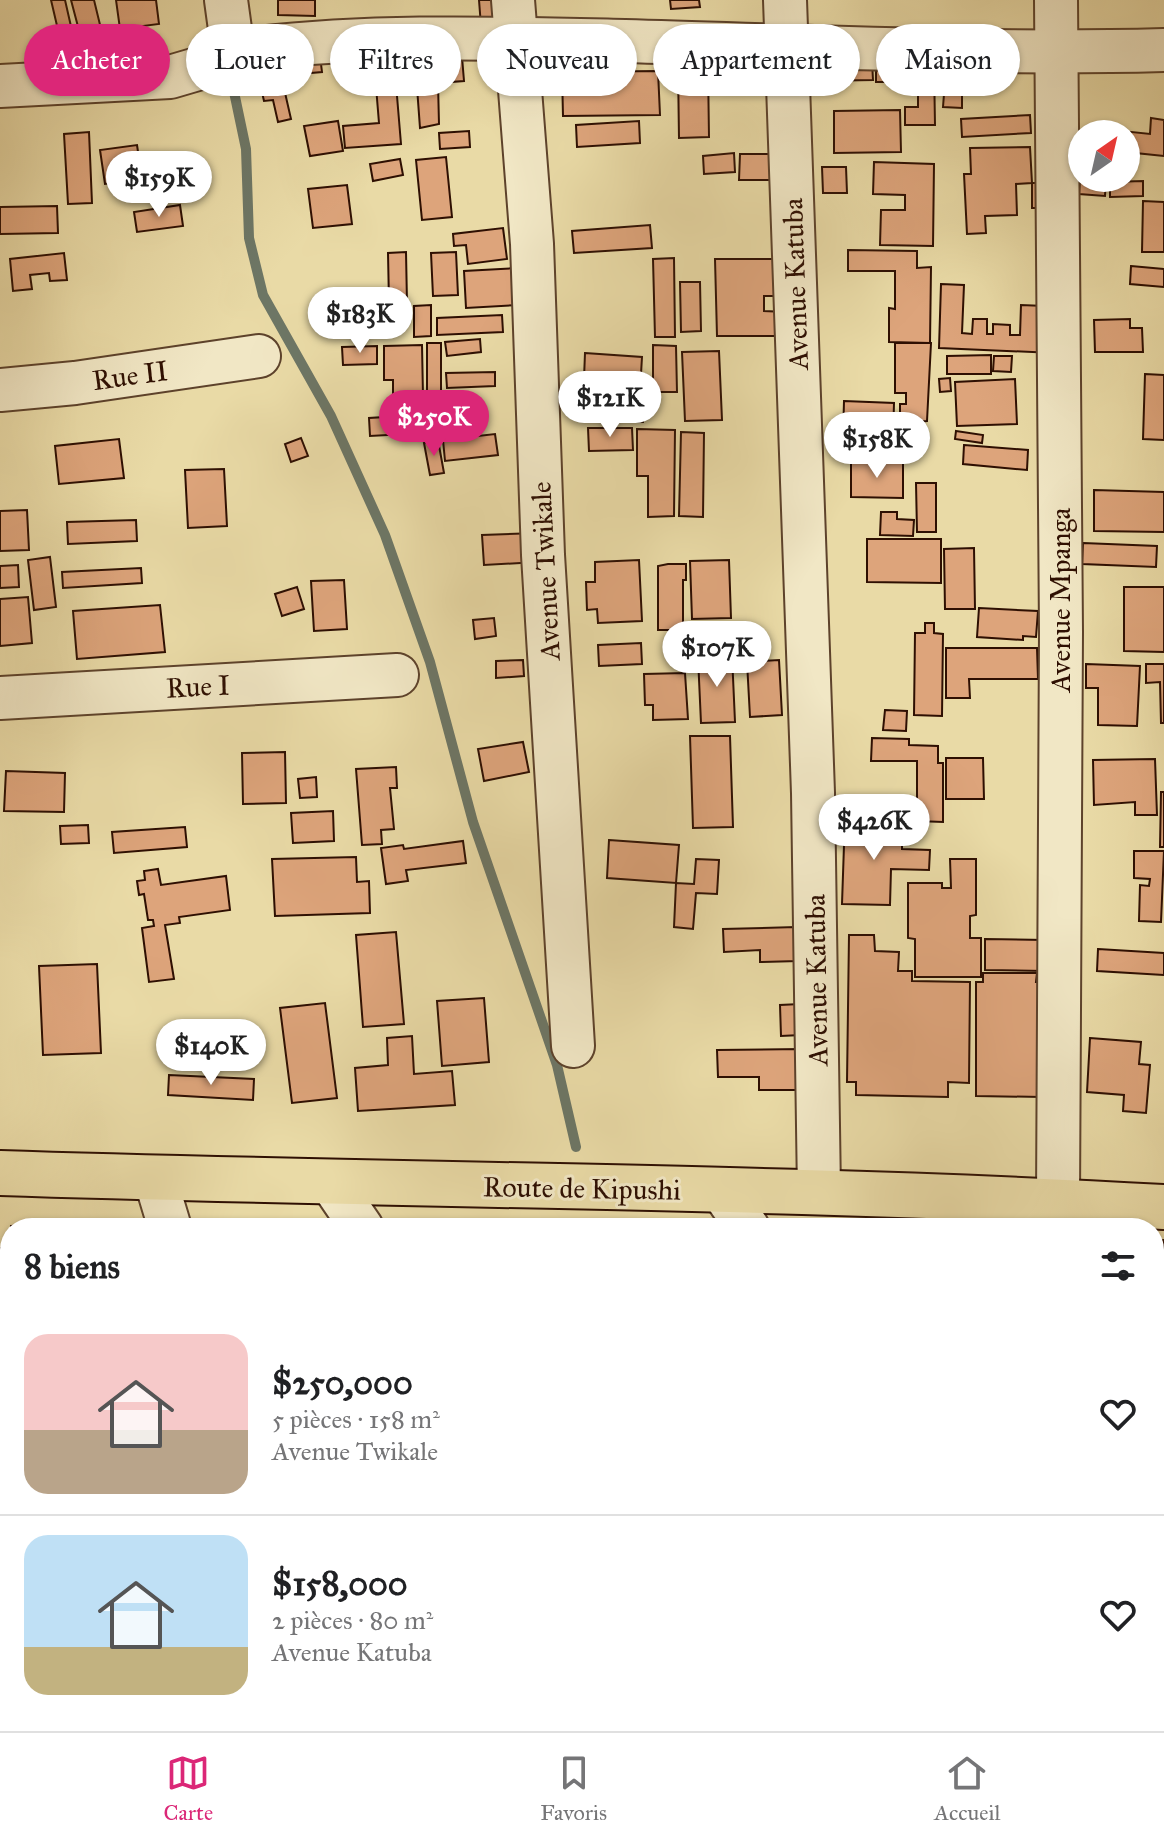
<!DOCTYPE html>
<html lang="fr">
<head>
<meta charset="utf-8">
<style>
  :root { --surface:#fff; --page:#f6f6f6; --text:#202124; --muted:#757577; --line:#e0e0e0; --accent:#db2777 }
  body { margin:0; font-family:"IM FELL Great Primer",serif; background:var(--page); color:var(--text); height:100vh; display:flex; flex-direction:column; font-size:30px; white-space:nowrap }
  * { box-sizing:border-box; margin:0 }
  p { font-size:26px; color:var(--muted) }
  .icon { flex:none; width:44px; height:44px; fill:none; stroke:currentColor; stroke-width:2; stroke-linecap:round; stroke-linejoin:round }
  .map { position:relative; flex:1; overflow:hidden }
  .sheet { position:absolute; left:0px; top:1218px; width:1164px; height:514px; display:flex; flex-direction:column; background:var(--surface); border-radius:32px 32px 0 0; box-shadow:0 2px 6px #0004 }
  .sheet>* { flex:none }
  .top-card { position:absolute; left:24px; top:24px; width:1116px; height:72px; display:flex; gap:16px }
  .needle { width:52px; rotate:34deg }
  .fabs { position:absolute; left:1068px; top:120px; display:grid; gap:16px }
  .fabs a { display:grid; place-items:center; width:72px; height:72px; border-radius:50%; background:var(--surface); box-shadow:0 2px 6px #0004; font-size:40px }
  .price { position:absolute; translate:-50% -68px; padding:0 18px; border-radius:28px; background:#fff; color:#222; font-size:26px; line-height:52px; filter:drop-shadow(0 2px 4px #0008) }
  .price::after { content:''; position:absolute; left:50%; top:48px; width:24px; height:18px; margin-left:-12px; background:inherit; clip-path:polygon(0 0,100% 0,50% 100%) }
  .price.active { background:var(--accent); color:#fff }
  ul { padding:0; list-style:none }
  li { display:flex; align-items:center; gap:24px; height:200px; padding:0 24px }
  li+li { border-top:2px solid var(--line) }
  li span { display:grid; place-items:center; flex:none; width:224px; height:160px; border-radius:24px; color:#555 }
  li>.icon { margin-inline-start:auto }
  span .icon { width:96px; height:96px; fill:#fffc; stroke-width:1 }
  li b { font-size:34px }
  h2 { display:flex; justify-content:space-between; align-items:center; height:96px; padding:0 24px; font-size:34px }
  .chip { padding:0 28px; border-radius:36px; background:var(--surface); box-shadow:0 2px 6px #0004; font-size:28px; line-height:72px }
  .chip.active { background:var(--accent); color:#fff }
  .dock { display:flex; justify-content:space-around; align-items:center; height:112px; border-top:2px solid var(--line); background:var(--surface); font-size:22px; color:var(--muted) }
  .dock a { display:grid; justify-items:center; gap:4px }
  .dock .active { color:var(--accent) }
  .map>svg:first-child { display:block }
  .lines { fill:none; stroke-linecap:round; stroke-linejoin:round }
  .stream { stroke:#6d7665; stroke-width:10 }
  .building { fill:#dda47b; stroke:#2e0f02; stroke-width:2 }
  .minor-casing { stroke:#5d422b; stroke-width:46 }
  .highway-casing { stroke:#2e0f02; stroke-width:48 }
  .minor { stroke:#f1e7c5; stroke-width:42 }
  .highway { stroke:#e9daa6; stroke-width:44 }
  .labels { text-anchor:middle; stroke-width:6; stroke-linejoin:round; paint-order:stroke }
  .street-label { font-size:28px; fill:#2e0f02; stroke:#f1e7c5 }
</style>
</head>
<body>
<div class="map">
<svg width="1164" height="1731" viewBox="0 0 1164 1731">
  <rect width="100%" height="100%" fill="#e9daa6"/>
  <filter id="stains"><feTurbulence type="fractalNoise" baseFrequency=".0025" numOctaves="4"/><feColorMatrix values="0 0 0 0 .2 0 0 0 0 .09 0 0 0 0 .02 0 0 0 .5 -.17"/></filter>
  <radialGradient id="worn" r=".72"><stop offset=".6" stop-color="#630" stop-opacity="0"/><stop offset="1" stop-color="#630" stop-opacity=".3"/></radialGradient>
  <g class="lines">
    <!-- stream -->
    <g class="stream">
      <polyline points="229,68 246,149 249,238 263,295 331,416 385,535 430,662 473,822 557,1065 576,1147"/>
      <polyline points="588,1228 588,1224"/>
      <polyline points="472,1722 478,1731"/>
    </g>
  </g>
  <!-- building -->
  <g class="building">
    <polygon points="51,0 65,0 75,44 62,47"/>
    <polygon points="71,0 94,0 102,33 81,38"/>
    <polygon points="116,0 156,0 159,24 120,29"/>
    <polygon points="278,0 315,0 315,16 278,15"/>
    <polygon points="479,0 507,0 510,23 481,26"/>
    <polygon points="670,0 699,0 700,7 671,9"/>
    <polygon points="320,56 322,72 288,75 287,59"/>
    <polygon points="462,57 464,81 438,83 439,124 420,128 415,60"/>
    <polygon points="394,60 401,144 345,148 343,126 379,123 374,62"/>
    <polygon points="816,61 872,61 873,80 816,81"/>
    <polygon points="278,62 291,119 278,122 273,100 264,101 256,66"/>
    <polygon points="876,66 934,66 935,125 905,125 905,107 918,107 918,82 876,82"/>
    <polygon points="678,67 708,67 709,137 679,138"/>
    <polygon points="658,71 660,115 563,116 562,72"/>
    <polygon points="945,81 962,82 962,108 943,107"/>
    <polygon points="900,110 901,152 834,153 834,111"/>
    <polygon points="1030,115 1031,133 962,137 961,119"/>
    <polygon points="1151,118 1164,120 1164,156 1126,152 1126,134 1112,134 1113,130 1150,134"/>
    <polygon points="338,121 343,151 310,156 304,126"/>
    <polygon points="639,121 640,143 577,147 576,125"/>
    <polygon points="469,131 470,147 440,149 439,133"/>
    <polygon points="89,132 92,203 68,204 64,134"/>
    <polygon points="137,145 142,179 105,184 100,150"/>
    <polygon points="1030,147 1032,183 1016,184 1017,215 985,216 986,233 967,234 964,174 971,174 970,148"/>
    <polygon points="734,153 735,172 704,174 703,156"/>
    <polygon points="740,154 785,154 785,180 739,180"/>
    <polygon points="446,157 452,217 422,220 416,160"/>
    <polygon points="400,159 403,175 373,181 370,164"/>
    <polygon points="1081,160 1082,178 1106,178 1105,196 1079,194"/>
    <polygon points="874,162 934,164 933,246 880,245 881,210 905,210 905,195 873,194"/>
    <polygon points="822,167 846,167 847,193 823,193"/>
    <polygon points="1143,181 1143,196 1110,197 1110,182"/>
    <rect x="1032" y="183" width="14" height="25"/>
    <polygon points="347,185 352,224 313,228 308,189"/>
    <polygon points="1143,201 1164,202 1164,252 1142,252"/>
    <polygon points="180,205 183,226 137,232 134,212"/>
    <polygon points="57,206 58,233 0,234 0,207"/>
    <polygon points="650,225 652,248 574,253 572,231"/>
    <polygon points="503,228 507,259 468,264 466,245 454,246 453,234"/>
    <polygon points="848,250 917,251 917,268 931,267 930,343 889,342 889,308 895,309 895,271 848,271"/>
    <polygon points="406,252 407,303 389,303 388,253"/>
    <polygon points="456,252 458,295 433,296 431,253"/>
    <polygon points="64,253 67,280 50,281 49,273 30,275 32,289 13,291 10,259"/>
    <polygon points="674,258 675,337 655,337 653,259"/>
    <polygon points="715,259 781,259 781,296 764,296 764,311 786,312 786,336 717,336"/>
    <polygon points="1131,266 1164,269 1164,287 1130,284"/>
    <polygon points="517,268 519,305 466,308 464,271"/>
    <polygon points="680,282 700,282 701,331 681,332"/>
    <polygon points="941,284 964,285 962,333 972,334 973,319 987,319 987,334 993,334 993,324 1010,325 1010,335 1020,335 1021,305 1045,306 1054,353 939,348"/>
    <polygon points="431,305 431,336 414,337 414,306"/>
    <polygon points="502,315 503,332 437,335 437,318"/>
    <polygon points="1130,319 1130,328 1142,328 1143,352 1095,352 1094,320"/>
    <polygon points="480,339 481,352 447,356 445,342"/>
    <rect x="427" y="343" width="14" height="59"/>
    <polygon points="895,343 931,343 927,421 900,423 900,404 906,404 906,393 895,393"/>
    <polygon points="422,345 423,396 393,397 393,380 384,380 384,346"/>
    <polygon points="653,345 676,346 677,392 653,392"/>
    <polygon points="377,346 377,364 343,365 342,347"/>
    <polygon points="719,351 722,420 685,421 682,352"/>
    <polygon points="585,353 642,357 641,374 645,374 643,422 592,419 594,379 584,379"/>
    <polygon points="991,355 991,374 947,374 947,356"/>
    <polygon points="994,356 1012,356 1011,372 993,371"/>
    <polygon points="495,372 495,386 447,388 446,373"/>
    <polygon points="1145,374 1164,375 1164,440 1143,439"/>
    <polygon points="950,378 951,391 940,392 939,379"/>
    <polygon points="1015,379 1017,424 957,426 955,382"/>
    <polygon points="421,401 424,433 370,436 369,418 401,416 400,403"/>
    <polygon points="844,401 894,403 893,440 843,438"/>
    <polygon points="588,428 632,428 633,450 589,451"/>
    <polygon points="637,429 675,430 674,516 648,517 648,476 637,476"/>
    <polygon points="956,431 983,435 982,443 955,439"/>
    <polygon points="681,432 704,433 703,517 679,516"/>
    <polygon points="495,434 498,455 445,461 443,440"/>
    <polygon points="301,438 308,456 291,462 285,444"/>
    <polygon points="119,439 124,478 59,484 55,446"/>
    <polygon points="438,440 444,473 430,475 424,443"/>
    <polygon points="964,445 1028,450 1027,470 963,464"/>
    <polygon points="851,461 903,463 903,498 851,497"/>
    <polygon points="224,469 227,526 188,528 185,470"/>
    <polygon points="916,483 936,483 936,532 917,532"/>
    <polygon points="1094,490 1164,492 1164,532 1094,531"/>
    <polygon points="27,510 29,550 0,551 0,511"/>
    <polygon points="881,512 897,512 897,519 914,520 913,536 880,535"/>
    <polygon points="136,520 137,541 68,544 67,522"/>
    <polygon points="536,533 537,562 484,565 482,535"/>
    <polygon points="867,539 941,539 941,583 867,582"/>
    <polygon points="1083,543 1157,546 1156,567 1082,564"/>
    <polygon points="974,548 975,609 945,609 944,549"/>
    <polygon points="50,557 56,607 34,610 28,560"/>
    <polygon points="639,560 642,621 598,623 597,609 587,610 586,582 595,582 595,562"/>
    <polygon points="729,560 731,618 692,619 690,561"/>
    <polygon points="668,564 686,564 686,580 683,580 683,630 658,630 658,566"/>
    <polygon points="18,565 19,587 0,588 0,566"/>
    <polygon points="141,568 142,583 63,588 62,572"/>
    <polygon points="344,580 347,629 314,631 311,581"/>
    <polygon points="297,587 304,609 282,616 275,594"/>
    <polygon points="1124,587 1164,587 1164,652 1124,651"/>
    <polygon points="28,597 32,643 0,646 0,599"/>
    <polygon points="160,605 165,652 77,659 73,611"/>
    <polygon points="979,608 1038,611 1036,637 1023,636 1023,640 977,637"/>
    <polygon points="494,618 496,636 475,639 473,620"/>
    <polygon points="925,623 934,623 934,633 943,634 942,716 914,715 915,633 925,633"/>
    <polygon points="641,643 642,664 599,666 598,645"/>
    <polygon points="946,648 1037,648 1038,679 969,679 970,698 946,698"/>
    <polygon points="732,655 735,722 701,723 698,657"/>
    <polygon points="523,660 524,676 496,678 496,661"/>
    <polygon points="779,660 782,715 750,717 747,662"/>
    <polygon points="1086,664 1140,666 1137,726 1098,725 1098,688 1086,688"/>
    <polygon points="1146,664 1164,664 1164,723 1161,723 1160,682 1146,683"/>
    <polygon points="685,673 688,719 653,720 653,705 645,705 644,674"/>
    <polygon points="885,710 907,711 906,731 883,730"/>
    <polygon points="690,736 730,736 733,827 693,828"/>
    <polygon points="872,738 909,739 909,745 938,746 938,763 943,763 943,822 917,821 917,761 871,761"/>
    <polygon points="523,742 529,772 484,781 478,749"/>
    <polygon points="285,752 286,803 243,804 242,753"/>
    <polygon points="946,758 983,758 984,799 946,799"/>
    <polygon points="1155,759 1157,815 1135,815 1135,802 1094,805 1093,760"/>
    <polygon points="396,767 397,788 390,788 394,829 381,830 382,844 362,845 356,769"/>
    <polygon points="6,771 65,773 64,812 4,811"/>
    <polygon points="316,777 317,797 300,798 298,779"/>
    <polygon points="1161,792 1164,792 1164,847 1160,847"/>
    <polygon points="333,811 334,841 293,843 291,813"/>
    <polygon points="845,816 881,817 881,838 902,839 902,849 930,850 929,870 891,869 890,905 842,904"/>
    <polygon points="88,825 89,843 61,844 60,826"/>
    <polygon points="185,827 187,847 114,853 112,832"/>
    <polygon points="609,840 679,845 676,883 607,878"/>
    <polygon points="463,841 466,863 406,870 408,881 386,884 381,848 403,845 404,849"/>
    <polygon points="1134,851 1164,851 1161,922 1139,921 1140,885 1149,886 1150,879 1134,878"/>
    <polygon points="356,857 357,882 369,881 370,913 275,916 272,859"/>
    <polygon points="696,859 719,860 717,894 696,893 693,929 674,927 676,883 694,884"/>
    <polygon points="950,859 976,859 976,915 970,916 970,938 981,938 981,977 915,977 915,939 908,938 908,883 942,883 942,888 951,888"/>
    <polygon points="158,869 161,885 226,876 230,910 179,917 180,923 165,925 174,979 149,982 142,928 154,926 153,920 148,920 144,894 139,895 137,881 145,880 144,871"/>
    <polygon points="796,927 798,961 760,962 760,950 724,952 723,929"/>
    <polygon points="396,932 404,1024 363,1027 356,935"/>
    <polygon points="849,935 874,935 875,951 899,952 898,971 912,971 912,981 970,982 969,1083 948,1082 948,1097 856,1095 856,1082 847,1082"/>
    <polygon points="985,939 1045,940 1045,971 985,970"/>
    <polygon points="1098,949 1164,953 1164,975 1097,971"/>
    <polygon points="97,964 101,1053 43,1055 39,966"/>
    <polygon points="983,973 1037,973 1036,982 1041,982 1042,1097 976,1096 976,982 983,982"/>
    <polygon points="484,998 489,1062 442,1066 437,1001"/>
    <polygon points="325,1003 337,1098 292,1103 280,1008"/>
    <polygon points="800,1004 801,1035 781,1036 780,1005"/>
    <polygon points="412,1036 414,1074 452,1071 455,1105 358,1111 355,1068 388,1065 387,1038"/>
    <polygon points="1090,1038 1141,1042 1139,1064 1150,1065 1146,1113 1123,1111 1124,1095 1087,1092"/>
    <polygon points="803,1049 804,1090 759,1090 759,1077 718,1077 717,1050"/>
    <polygon points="169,1075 254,1079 253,1100 168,1095"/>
    <polygon points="653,1222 654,1228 626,1228 625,1226"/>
    <polygon points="65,1224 65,1228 10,1226"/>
    <polygon points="1163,1240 1164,1240 1164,1281 1157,1278 1154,1259 1154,1246"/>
    <rect x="0" y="1248" width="10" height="17"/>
    <rect x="0" y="1341" width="10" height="34"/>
    <rect x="0" y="1391" width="10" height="28"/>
    <polygon points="1154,1399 1164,1414 1164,1444 1154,1451"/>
    <rect x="0" y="1430" width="10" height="16"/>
    <polygon points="10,1539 10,1559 0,1559 0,1540"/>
    <polygon points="1154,1542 1164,1556 1154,1565"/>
    <polygon points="1164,1625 1164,1680 1154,1688 1154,1632"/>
    <polygon points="7,1654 10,1696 0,1698 0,1655"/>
    <polygon points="190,1722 233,1722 233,1723 191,1729"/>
    <polygon points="582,1722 625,1722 626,1723 614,1731 588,1731"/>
    <polygon points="769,1722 779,1722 785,1731 756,1731"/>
    <polygon points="847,1722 880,1722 885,1731 833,1731"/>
    <polygon points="997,1722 1037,1722 1043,1731 982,1731"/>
  </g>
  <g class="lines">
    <defs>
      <g id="minor">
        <polyline points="226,0 233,51"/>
        <polyline points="513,0 532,244 543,555 573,1046"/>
        <polyline points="785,0 813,793 819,1192"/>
        <polyline points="1056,0 1061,632 1058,1201"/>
        <path d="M233,51C363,34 494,38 625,41C805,46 985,55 1164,50"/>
        <polyline points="0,86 170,77 228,60 233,51"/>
        <polyline points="0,390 75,383 259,356"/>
        <polyline points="0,698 397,675"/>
        <polyline points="155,1178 170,1228"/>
        <polyline points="332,1184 362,1228"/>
        <polyline points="722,1191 748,1228"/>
        <polyline points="1154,1280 1164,1298"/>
        <polyline points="0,1585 10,1585"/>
        <polyline points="325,1722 329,1731"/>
        <polyline points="697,1722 703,1731"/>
        <polyline points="1093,1722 1099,1731"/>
      </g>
      <path id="highway" d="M0,1173C388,1186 777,1185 1164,1207"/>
    </defs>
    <!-- minor casing -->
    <use href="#minor" class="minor-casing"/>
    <!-- highway casing -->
    <use href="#highway" class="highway-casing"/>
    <!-- minor -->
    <use href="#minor" class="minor"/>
    <!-- highway -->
    <use href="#highway" class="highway"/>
  </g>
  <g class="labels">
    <!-- street labels -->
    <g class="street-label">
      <text transform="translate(795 284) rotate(-92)" y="10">Avenue Katuba</text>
      <text transform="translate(130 375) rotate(-8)" y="10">Rue II</text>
      <text transform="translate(545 571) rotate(-93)" y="10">Avenue Twikale</text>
      <text transform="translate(1060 600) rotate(-90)" y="10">Avenue Mpanga</text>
      <text transform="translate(198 686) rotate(-3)" y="10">Rue I</text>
      <text transform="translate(816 980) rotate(-91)" y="10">Avenue Katuba</text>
      <text transform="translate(582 1188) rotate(1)" y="10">Route de Kipushi</text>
    </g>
  </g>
  <rect width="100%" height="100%" filter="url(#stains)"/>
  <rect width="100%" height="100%" fill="url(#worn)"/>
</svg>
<div class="fabs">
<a><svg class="needle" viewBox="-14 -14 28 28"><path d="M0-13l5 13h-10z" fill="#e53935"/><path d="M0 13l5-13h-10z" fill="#757577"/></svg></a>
</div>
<b class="price" style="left:159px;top:219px">$159K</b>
<b class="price" style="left:360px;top:355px">$183K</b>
<b class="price" style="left:610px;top:439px">$121K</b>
<b class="price active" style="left:434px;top:458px">$250K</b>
<b class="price" style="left:877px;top:480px">$158K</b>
<b class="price" style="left:717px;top:689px">$107K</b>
<b class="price" style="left:874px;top:862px">$426K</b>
<b class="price" style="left:211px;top:1087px">$140K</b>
<div class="top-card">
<a class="chip active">Acheter</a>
<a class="chip">Louer</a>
<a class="chip">Filtres</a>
<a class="chip">Nouveau</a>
<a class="chip">Appartement</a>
<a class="chip">Maison</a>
</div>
<section class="sheet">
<h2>8 biens<svg class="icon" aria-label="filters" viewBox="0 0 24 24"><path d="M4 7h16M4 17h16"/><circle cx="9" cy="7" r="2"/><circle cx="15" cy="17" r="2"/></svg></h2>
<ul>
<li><span style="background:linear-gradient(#f6c9c9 60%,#b9a48a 0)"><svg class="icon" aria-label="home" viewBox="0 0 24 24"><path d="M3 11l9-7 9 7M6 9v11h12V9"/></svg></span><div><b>$250,000</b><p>5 pièces · 158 m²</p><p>Avenue Twikale</p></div><svg class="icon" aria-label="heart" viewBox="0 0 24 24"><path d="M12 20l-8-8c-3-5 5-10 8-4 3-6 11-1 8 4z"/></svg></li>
<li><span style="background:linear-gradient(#bfe0f5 70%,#c2b280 0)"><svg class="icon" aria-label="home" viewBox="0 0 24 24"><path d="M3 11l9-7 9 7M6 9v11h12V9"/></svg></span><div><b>$158,000</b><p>2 pièces · 80 m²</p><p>Avenue Katuba</p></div><svg class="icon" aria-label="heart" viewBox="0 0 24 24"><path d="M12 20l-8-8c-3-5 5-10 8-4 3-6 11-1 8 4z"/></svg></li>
</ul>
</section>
</div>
<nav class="dock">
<a class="active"><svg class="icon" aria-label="map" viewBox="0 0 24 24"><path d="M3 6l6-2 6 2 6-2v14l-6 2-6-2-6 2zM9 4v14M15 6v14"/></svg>Carte</a>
<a><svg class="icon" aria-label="saved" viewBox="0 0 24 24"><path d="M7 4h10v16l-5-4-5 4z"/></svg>Favoris</a>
<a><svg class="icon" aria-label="home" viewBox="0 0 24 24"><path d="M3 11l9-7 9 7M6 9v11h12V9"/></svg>Accueil</a>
</nav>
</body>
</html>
